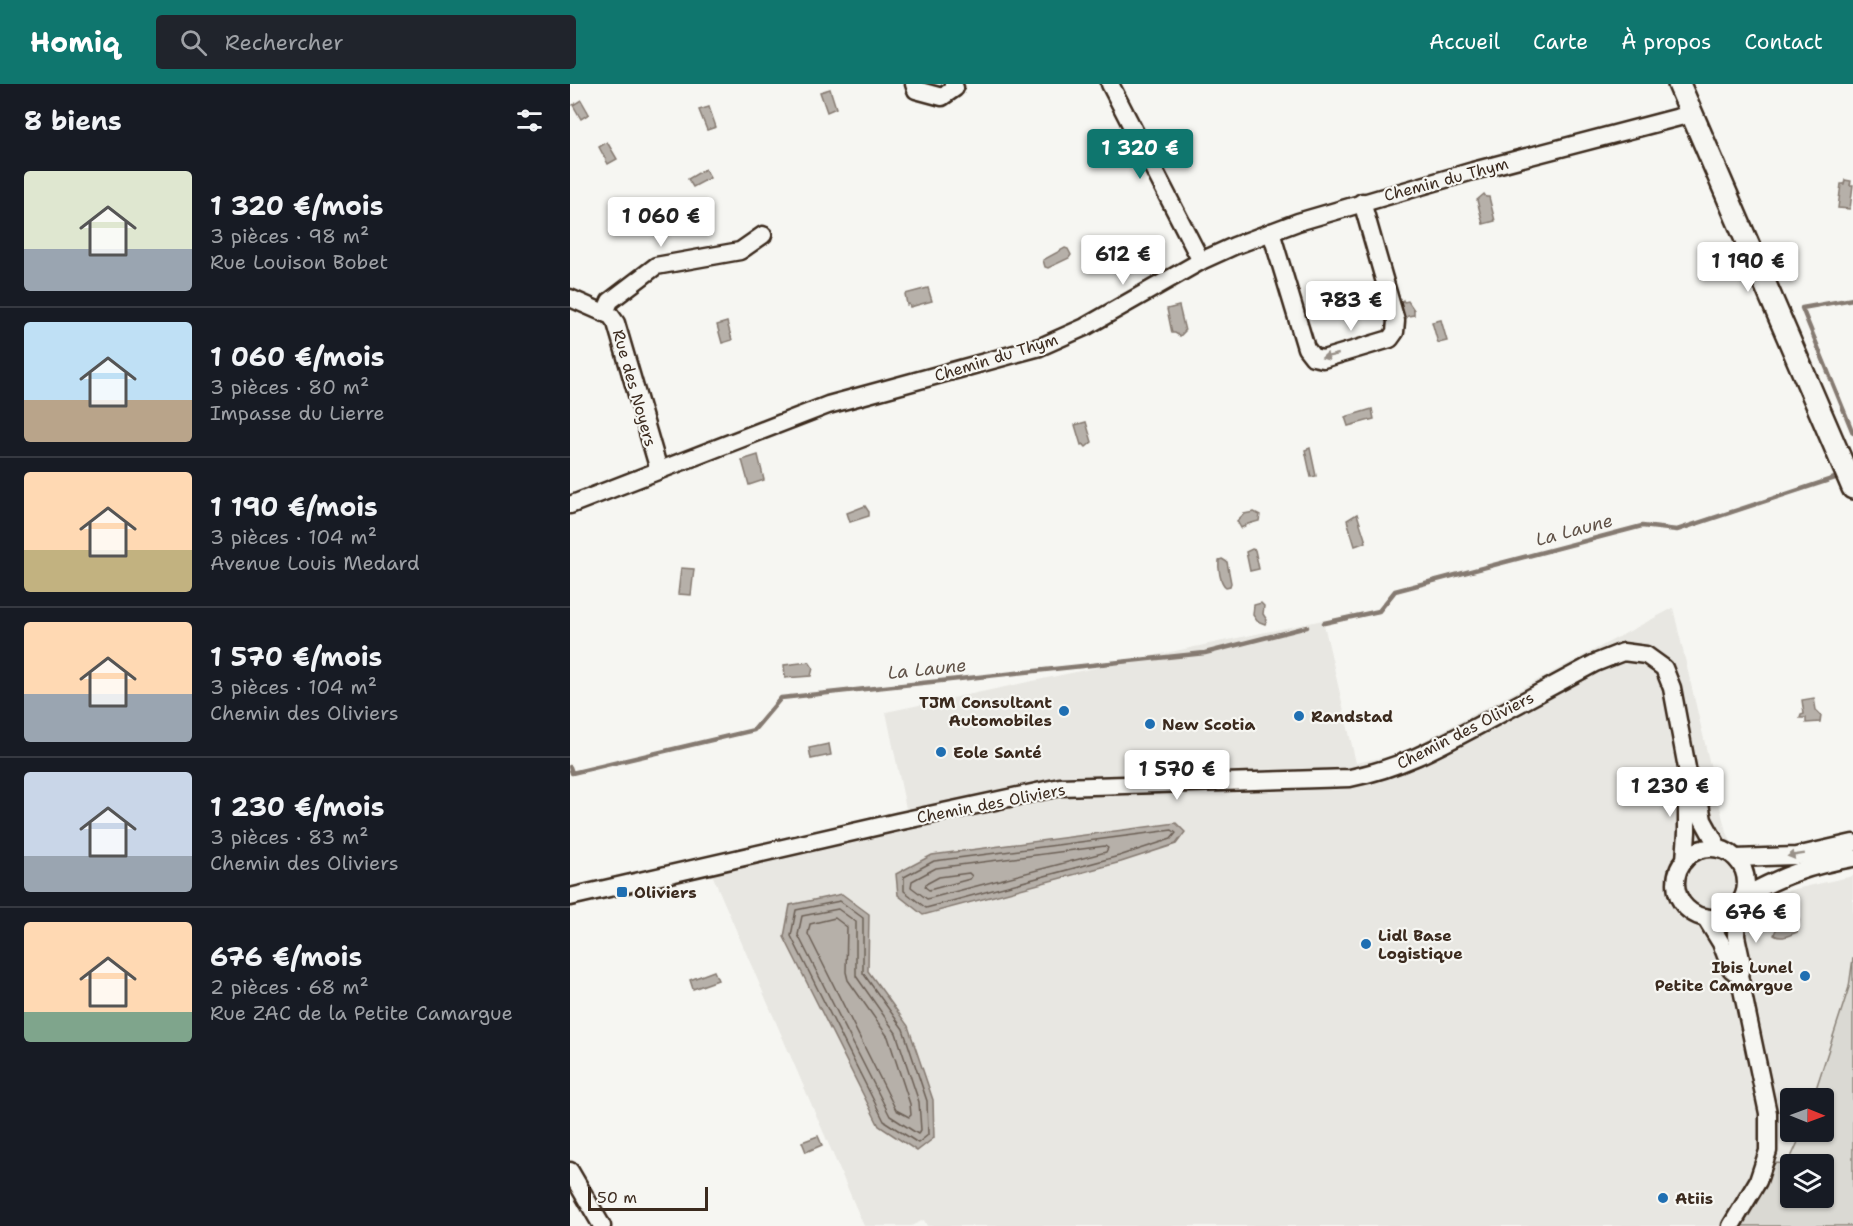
<!DOCTYPE html>
<html lang="fr">
<head>
<meta charset="utf-8">
<style>
  :root { --surface:#171b24; --page:#20242c; --text:#f1f3f6; --muted:#9ea1a6; --line:#363941; --accent:#0f766e }
  body { margin:0; font-family:"Shantell Sans",sans-serif; background:var(--page); color:var(--text); height:100vh; display:flex; flex-direction:column; font-size:22px; white-space:nowrap }
  * { box-sizing:border-box; margin:0 }
  p { font-size:20px; color:var(--muted) }
  .icon { flex:none; width:33px; height:33px; fill:none; stroke:currentColor; stroke-width:2; stroke-linecap:round; stroke-linejoin:round }
  .map { position:relative; flex:1; overflow:hidden }
  .drawer { display:flex; flex-direction:column; background:var(--surface); width:570px }
  .drawer>* { flex:none }
  .needle { width:39px; rotate:91deg }
  .controls { position:absolute; left:1210px; top:1004px; display:grid; gap:12px }
  .controls a { display:grid; place-items:center; width:54px; height:54px; border-radius:6px; background:var(--surface); box-shadow:0 2px 4px #0004; font-size:30px }
  .scale { position:absolute; left:18px; bottom:15px; width:120px; box-sizing:border-box; padding-left:6px; border:3px solid #3b2a1e; border-top:0; font-size:16px; line-height:21px; white-space:nowrap; color:#3b2a1e; -webkit-text-stroke:4px #f6f6f2; paint-order:stroke }
  .price { position:absolute; translate:-50% -51px; padding:0 14px; border-radius:6px; background:#fff; color:#222; font-size:20px; line-height:39px; filter:drop-shadow(0 2px 3px #0008) }
  .price::after { content:''; position:absolute; left:50%; top:36px; width:18px; height:14px; margin-left:-9px; background:inherit; clip-path:polygon(0 0,100% 0,50% 100%) }
  .price.current { background:var(--accent); color:#fff }
  ul { padding:0; list-style:none }
  li { display:flex; align-items:center; gap:18px; height:150px; padding:0 24px }
  li+li { border-top:2px solid var(--line) }
  li span { display:grid; place-items:center; flex:none; width:168px; height:120px; border-radius:6px; color:#555 }
  li>.icon { margin-inline-start:auto }
  span .icon { width:72px; height:72px; fill:#fffc; stroke-width:1 }
  li b { font-size:26px }
  h2 { display:flex; justify-content:space-between; align-items:center; height:72px; padding:0 24px; font-size:26px }
  header { display:flex; align-items:center; gap:36px; box-sizing:border-box; height:84px; padding:0 30px; background:var(--accent); color:#fff }
  header strong { font-size:28px }
  nav { display:flex; gap:33px; margin-inline-start:auto; font-size:21px }
  .search { width:420px; height:54px; background:var(--page); display:flex; align-items:center; gap:15px; box-sizing:border-box; padding:0 21px; border-radius:6px; color:var(--muted); font-size:22px }
  main { display:flex; flex:1; min-height:0 }
  .map>svg:first-child { display:block }
  .built { fill:#e8e7e2 }
  .green { fill:#dad9d3; stroke:#8a8278; stroke-width:1.5; fill-rule:evenodd }
  .water { fill:#b6b0a9; stroke:#857a71; stroke-width:1.5 }
  .lines { fill:none; stroke-linecap:round; stroke-linejoin:round }
  .shore { stroke:#6c6056; stroke-width:1.5 }
  .stream { stroke:#857a71; stroke-width:4.5 }
  .minor-casing { stroke:#3b2a1e; stroke-width:21 }
  .tertiary-casing { stroke:#3b2a1e; stroke-width:26 }
  .minor { stroke:#f6f6f2; stroke-width:16 }
  .tertiary { stroke:#f6f6f2; stroke-width:21 }
  .oneway { fill:#989088 }
  .poi-dot { fill:#1f6fb2; stroke:#f6f6f2; stroke-width:2 }
  .labels { text-anchor:middle; stroke-width:4.5; stroke-linejoin:round; paint-order:stroke }
  .street-label { font-size:16px; fill:#3b2a1e; stroke:#f6f6f2 }
  .poi-label { font-size:16px; font-weight:bold; fill:#3b2a1e; stroke:#f6f6f2; text-anchor:start }
  .water-label { font-size:18px; font-style:italic; fill:#605248; stroke:#f6f6f2 }
</style>
</head>
<body>
<header>
<strong>Homiq</strong>
<div class="search"><svg class="icon" aria-label="search" viewBox="0 0 24 24"><circle cx="10" cy="10" r="6"/><path d="M15 15l6 6"/></svg>Rechercher</div>
<nav><a>Accueil</a><a>Carte</a><a>À propos</a><a>Contact</a></nav>
</header>
<main>
<section class="drawer">
<h2>8 biens<svg class="icon" aria-label="filters" viewBox="0 0 24 24"><path d="M4 7h16M4 17h16"/><circle cx="9" cy="7" r="2"/><circle cx="15" cy="17" r="2"/></svg></h2>
<ul>
<li><span style="background:linear-gradient(#dfe7d0 65%,#9aa5b1 0)"><svg class="icon" aria-label="home" viewBox="0 0 24 24"><path d="M3 11l9-7 9 7M6 9v11h12V9"/></svg></span><div><b>1 320 €/mois</b><p>3 pièces · 98 m²</p><p>Rue Louison Bobet</p></div></li>
<li><span style="background:linear-gradient(#bfe0f5 65%,#b9a48a 0)"><svg class="icon" aria-label="home" viewBox="0 0 24 24"><path d="M3 11l9-7 9 7M6 9v11h12V9"/></svg></span><div><b>1 060 €/mois</b><p>3 pièces · 80 m²</p><p>Impasse du Lierre</p></div></li>
<li><span style="background:linear-gradient(#ffd9b3 65%,#c2b280 0)"><svg class="icon" aria-label="home" viewBox="0 0 24 24"><path d="M3 11l9-7 9 7M6 9v11h12V9"/></svg></span><div><b>1 190 €/mois</b><p>3 pièces · 104 m²</p><p>Avenue Louis Medard</p></div></li>
<li><span style="background:linear-gradient(#ffd9b3 60%,#9aa5b1 0)"><svg class="icon" aria-label="home" viewBox="0 0 24 24"><path d="M3 11l9-7 9 7M6 9v11h12V9"/></svg></span><div><b>1 570 €/mois</b><p>3 pièces · 104 m²</p><p>Chemin des Oliviers</p></div></li>
<li><span style="background:linear-gradient(#c9d6e8 70%,#9aa5b1 0)"><svg class="icon" aria-label="home" viewBox="0 0 24 24"><path d="M3 11l9-7 9 7M6 9v11h12V9"/></svg></span><div><b>1 230 €/mois</b><p>3 pièces · 83 m²</p><p>Chemin des Oliviers</p></div></li>
<li><span style="background:linear-gradient(#ffd9b3 75%,#7fa58c 0)"><svg class="icon" aria-label="home" viewBox="0 0 24 24"><path d="M3 11l9-7 9 7M6 9v11h12V9"/></svg></span><div><b>676 €/mois</b><p>2 pièces · 68 m²</p><p>Rue ZAC de la Petite Camargue</p></div></li>
</ul>
</section>
<div class="map">
<svg width="1283" height="1142" viewBox="0 0 1283 1142">
  <rect width="100%" height="100%" fill="#f6f6f2"/>
  <filter id="ink" filterUnits="userSpaceOnUse"><feTurbulence type="fractalNoise" baseFrequency=".0167" numOctaves="2"/><feDisplacementMap in="SourceGraphic" scale="12" xChannelSelector="R" yChannelSelector="G"/><feConvolveMatrix kernelMatrix="1 2 1 2 8 2 1 2 1" color-interpolation-filters="sRGB"/></filter>
  <g filter="url(#ink)">
    <!-- built -->
    <polygon class="built" points="1103,524 1155,744 1186,814 1283,792 1283,874 1279,903 1243,1014 1221,1014 1221,1047 1233,1047 1230,1056 1218,1080 1171,1142 357,1142 354,1136 341,1142 294,1142 141,788 340,744 316,628 753,536 786,679 829,670"/>
    <!-- green -->
    <path class="green" d="M1283,874V1142H1171L1205,1079L1218,1080L1233,1047H1254V1014H1243L1279,903ZM1221,1080H1254V1113H1221Z"/>
    <!-- water -->
    <g class="water">
      <polygon points="260,5 266,24 257,28 250,8"/>
      <polygon points="11,16 19,30 11,35 3,21"/>
      <polygon points="139,23 146,43 137,46 129,26"/>
      <polygon points="37,58 47,75 38,80 29,63"/>
      <polygon points="135,85 140,94 123,103 118,95"/>
      <polygon points="1275,96 1281,97 1280,101 1283,101 1280,125 1268,124 1271,100 1274,100"/>
      <polygon points="914,110 916,113 919,113 925,137 913,140 907,116"/>
      <polygon points="495,164 498,165 501,171 499,174 478,184 475,183 473,176"/>
      <polygon points="358,204 362,217 340,223 339,220 337,221 335,210"/>
      <polygon points="833,216 834,218 838,217 844,226 844,231 838,232 835,236 830,221"/>
      <polygon points="609,222 615,247 610,252 605,249 602,249 597,225"/>
      <polygon points="871,236 877,257 868,259 862,238"/>
      <polygon points="157,238 162,256 152,259 147,241"/>
      <polygon points="802,325 804,335 778,342 775,333"/>
      <polygon points="516,338 522,358 516,363 513,360 511,361 505,341"/>
      <polygon points="740,364 746,392 741,393 735,366"/>
      <polygon points="188,371 194,396 179,401 172,376"/>
      <polygon points="295,422 299,428 299,432 280,438 277,429"/>
      <polygon points="684,428 690,431 689,437 678,440 671,444 667,437 674,430"/>
      <polygon points="787,430 796,458 785,462 777,436"/>
      <polygon points="682,465 685,466 689,485 680,487 676,468"/>
      <path d="M652,475L657,478L661,499L660,502L656,503C650,499 648,484 649,476Z"/>
      <polygon points="111,484 124,485 121,511 108,510"/>
      <polygon points="691,519 694,522 693,530 697,536 695,540 687,537 683,531 684,521"/>
      <polygon points="239,578 243,584 241,592 215,594 214,581"/>
      <polygon points="1244,614 1246,626 1251,631 1250,638 1236,639 1236,634 1230,634 1231,631 1234,630 1232,616"/>
      <polygon points="259,660 261,671 241,675 239,664"/>
      <polygon points="606,739 615,748 606,760 551,778 353,831 328,811 326,790 362,771"/>
      <polygon points="272,810 299,830 298,887 338,942 363,1016 364,1054 347,1067 309,1042 214,853 220,821"/>
      <path d="M1230,834L1227,848C1219,851 1212,856 1204,851C1207,838 1218,837 1230,834Z"/>
      <polygon points="144,887 148,896 123,905 120,896"/>
      <polygon points="248,1052 252,1061 236,1068 232,1058"/>
    </g>
    <g class="lines">
      <!-- shore -->
      <g class="shore">
        <polygon points="602,746 606,749 601,755 549,772 356,824 334,807 334,793 364,777"/>
        <polygon points="535,762 538,764 536,768 357,815 341,803 342,797 366,784"/>
        <polygon points="399,789 402,792 400,795 359,806 355,803 356,800 369,793"/>
        <polygon points="270,817 293,834 293,889 333,945 357,1017 358,1051 348,1059 314,1037 221,852 226,826"/>
        <polygon points="268,825 286,838 286,892 326,949 349,1018 351,1046 348,1050 320,1032 228,851 232,832"/>
        <polygon points="265,834 277,843 276,888 278,896 318,953 340,1020 341,1031 339,1033 326,1026 238,850 240,840"/>
      </g>
      <!-- stream -->
      <g class="stream">
        <polyline points="1283,215 1232,224 1283,349"/>
        <polyline points="754,539 809,527 825,507 1072,442 1107,446 1268,393"/>
        <polyline points="0,683 2,689 184,646 211,614 635,569 737,543"/>
      </g>
      <defs>
        <g id="minor">
          <polyline points="344,0 346,6 372,13 385,4 383,0"/>
          <polyline points="540,0 631,177"/>
          <polyline points="701,148 736,264 743,273 753,275 820,255 825,248 826,237 792,118"/>
          <polyline points="0,214 41,232 46,239 89,386"/>
          <polyline points="35,229 40,217 86,182 170,167 193,151"/>
          <polyline points="0,421 258,321 470,263 515,243 631,177 664,162 728,138 903,87 1121,30"/>
          <polyline points="1120,700 1128,709 1133,736 1149,765"/>
          <circle cx="1141" cy="799" r="35"/>
          <polyline points="1166,774 1226,772 1283,759"/>
          <path d="M0,813L327,738L490,703L780,694C834,683 872,661 919,636C954,617 990,598 1025,579L1053,568L1076,571L1094,584L1102,604L1120,700L1117,710V748L1115,776"/>
          <path d="M1173,813C1213,791 1239,782 1283,774"/>
          <polyline points="1135,833 1151,859 1161,885 1169,891"/>
          <polyline points="0,1087 32,1142"/>
          <polyline points="1161,1142 1188,1097 1198,1067 1198,1029 1169,891 1172,880 1166,852 1167,823"/>
        </g>
        <polyline id="tertiary" points="1109,0 1283,404"/>
      </defs>
      <!-- minor casing -->
      <use href="#minor" class="minor-casing"/>
      <!-- tertiary casing -->
      <use href="#tertiary" class="tertiary-casing"/>
      <!-- minor -->
      <use href="#minor" class="minor"/>
      <!-- tertiary -->
      <use href="#tertiary" class="tertiary"/>
    </g>
    <!-- one-way arrows -->
    <defs><path id="oneway-solid" d="M-6-.8H1V-3.2L6.5 0L1 3.2V.8H-6Z" transform="scale(1.5)"/></defs>
    <g class="oneway">
      <use href="#oneway-solid" transform="translate(760 272) rotate(167)"/>
      <use href="#oneway-solid" transform="translate(1226 771) rotate(171)"/>
    </g>
  </g>
  <!-- markers -->
  <g class="poi-dot">
    <circle cx="494" cy="627" r="6"/>
    <circle cx="729" cy="632" r="6"/>
    <circle cx="580" cy="640" r="6"/>
    <circle cx="371" cy="668" r="6"/>
    <rect x="46" y="802" width="12" height="12" rx="3"/>
    <circle cx="796" cy="860" r="6"/>
    <circle cx="1235" cy="892" r="6"/>
    <circle cx="1093" cy="1114" r="6"/>
  </g>
  <g class="labels">
    <!-- street labels -->
    <g class="street-label">
      <text transform="translate(876 95) rotate(-15)" y="6">Chemin du Thym</text>
      <text transform="translate(426 273) rotate(-17)" y="6">Chemin du Thym</text>
      <text transform="translate(65 304) rotate(74)" y="6">Rue des Noyers</text>
      <text transform="translate(895 646) rotate(-27)" y="6">Chemin des Oliviers</text>
      <text transform="translate(421 719) rotate(-11)" y="6">Chemin des Oliviers</text>
    </g>
    <!-- poi labels -->
    <g class="poi-label">
      <text x="482" y="624" text-anchor="end">TJM Consultant<tspan x="482" dy="18">Automobiles</tspan></text>
      <text x="741" y="638">Randstad</text>
      <text x="592" y="646">New Scotia</text>
      <text x="383" y="674">Eole Santé</text>
      <text x="64" y="814">Oliviers</text>
      <text x="808" y="857">Lidl Base<tspan x="808" dy="18">Logistique</tspan></text>
      <text x="1223" y="889" text-anchor="end">Ibis Lunel<tspan x="1223" dy="18">Petite Camargue</tspan></text>
      <text x="1105" y="1120">Atiis</text>
    </g>
    <!-- water labels -->
    <g class="water-label">
      <text transform="translate(1004 446) rotate(-15)" y="6">La Laune</text>
      <text transform="translate(357 585) rotate(-6)" y="6">La Laune</text>
    </g>
  </g>
</svg>
<div class="controls">
<a><svg class="needle" viewBox="-14 -14 28 28"><path d="M0-13l5 13h-10z" fill="#e53935"/><path d="M0 13l5-13h-10z" fill="#9ea1a6"/></svg></a>
<a><svg class="icon" aria-label="layers" viewBox="0 0 24 24"><path d="M12 4l9 5-9 5-9-5zM3 14l9 5 9-5"/></svg></a>
</div>
<div class="scale">50 m</div>
<b class="price current" style="left:570px;top:96px">1 320 €</b>
<b class="price" style="left:91px;top:164px">1 060 €</b>
<b class="price" style="left:553px;top:202px">612 €</b>
<b class="price" style="left:1178px;top:209px">1 190 €</b>
<b class="price" style="left:781px;top:248px">783 €</b>
<b class="price" style="left:607px;top:717px">1 570 €</b>
<b class="price" style="left:1100px;top:734px">1 230 €</b>
<b class="price" style="left:1186px;top:860px">676 €</b>
</div>
</main>
</body>
</html>
